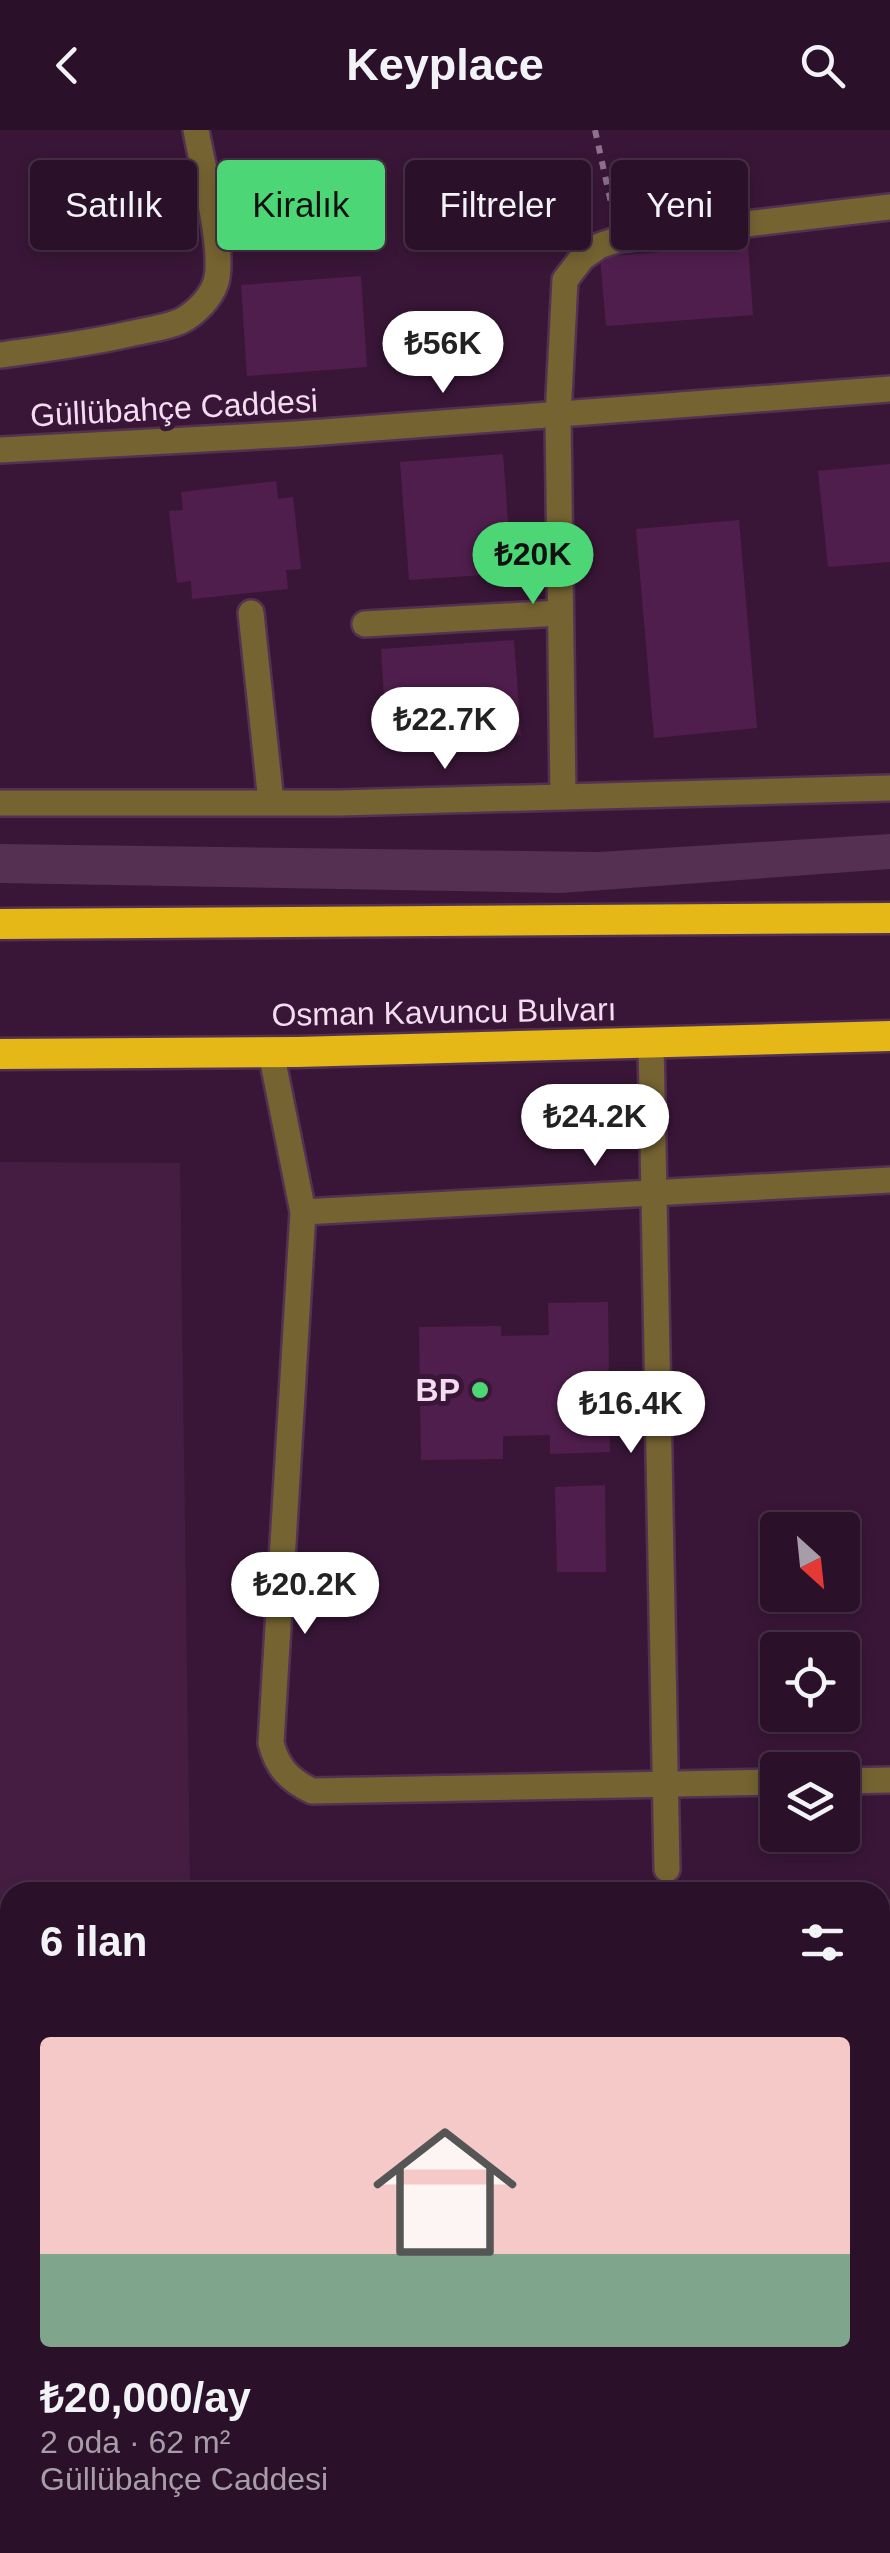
<!DOCTYPE html>
<html lang="tr">
<head>
<meta charset="utf-8">
<style>
  :root { --surface:#2b1029; --page:#331931; --text:#f1f3f6; --muted:#a69da8; --line:#473046; --accent:#4dd676 }
  body { margin:0; font-family:Helvetica,sans-serif; background:var(--page); color:var(--text); height:100vh; display:flex; flex-direction:column; font-size:38px; white-space:nowrap }
  * { box-sizing:border-box; margin:0 }
  p { font-size:32px; color:var(--muted) }
  .icon { flex:none; width:55px; height:55px; fill:none; stroke:currentColor; stroke-width:2; stroke-linecap:round; stroke-linejoin:round }
  .map { position:relative; flex:1; overflow:hidden }
  .details { position:absolute; left:0px; top:1752px; width:890px; height:672px; display:flex; flex-direction:column; background:var(--surface); border-radius:30px 30px 0 0; box-shadow:0 5px 15px #0003,0 0 0 2px var(--line) }
  .details>* { flex:none }
  .top-card { position:absolute; left:30px; top:30px; width:830px; height:90px; display:flex; gap:20px }
  .needle { width:65px; rotate:153deg }
  .controls { position:absolute; left:760px; top:1382px; display:grid; gap:20px }
  .controls a { display:grid; place-items:center; width:100px; height:100px; border-radius:10px; background:var(--surface); box-shadow:0 5px 15px #0003,0 0 0 2px var(--line); font-size:50px }
  .price { position:absolute; translate:-50% -85px; padding:0 22px; border-radius:35px; background:#fff; color:#222; font-size:32px; line-height:65px; filter:drop-shadow(0 2px 5px #0008) }
  .price::after { content:''; position:absolute; left:50%; top:60px; width:30px; height:22px; margin-left:-15px; background:inherit; clip-path:polygon(0 0,100% 0,50% 100%) }
  .price.active { background:var(--accent); color:#111 }
  ul { padding:0; list-style:none }
  li { display:grid; align-content:center; gap:20px; height:530px; padding:0 40px }
  li+li { border-top:2px solid var(--line) }
  li span { display:grid; place-items:center; height:310px; border-radius:10px; color:#555 }
  li>.icon { margin-inline-start:auto }
  span .icon { width:180px; height:180px; fill:#fffc; stroke-width:1 }
  li b { font-size:42px }
  h2 { display:flex; justify-content:space-between; align-items:center; height:120px; padding:0 40px; font-size:42px }
  .chip { padding:0 35px; border-radius:10px; background:var(--surface); box-shadow:0 5px 15px #0003,0 0 0 2px var(--line); font-size:35px; line-height:90px }
  .chip.active { background:var(--accent); color:#111 }
  header { display:flex; justify-content:space-between; align-items:center; height:130px; padding:0 40px; background:var(--surface); font-size:45px; font-weight:700 }
  .map>svg:first-child { display:block }
  .built { fill:#451d43 }
  .green { fill:#553052 }
  .building { fill:#501e4d }
  .lines { fill:none; stroke-linecap:round; stroke-linejoin:round }
  .minor-casing { stroke:#533251; stroke-width:30 }
  .highway-casing { stroke:#533251; stroke-width:35 }
  .path { stroke:#8f718c; stroke-width:6; stroke-dasharray:8 8; stroke-linecap:butt }
  .minor { stroke:#756332; stroke-width:25 }
  .highway { stroke:#e5b717; stroke-width:30 }
  .poi-dot { fill:#4dd676; stroke:#391637; stroke-width:4 }
  .labels { text-anchor:middle; stroke-width:10; stroke-linejoin:round; paint-order:stroke }
  .street-label { font-size:32px; fill:#f3dcf0; stroke:#391637 }
  .poi-label { font-size:32px; font-weight:bold; fill:#f3dcf0; stroke:#391637; text-anchor:end }
</style>
</head>
<body>
<header><svg class="icon" aria-label="back" viewBox="0 0 24 24"><path d="M15 5l-7 7 7 7"/></svg>Keyplace<svg class="icon" aria-label="search" viewBox="0 0 24 24"><circle cx="10" cy="10" r="6"/><path d="M15 15l6 6"/></svg></header>
<div class="map">
<svg width="890" height="2423" viewBox="0 0 890 2423">
  <rect width="100%" height="100%" fill="#391637"/>
  <!-- built -->
  <polygon class="built" points="0,1032 180,1033 190,1762 10,1762 10,2415 198,2415 199,2423 0,2423"/>
  <!-- green -->
  <polygon class="green" points="890,704 890,739 561,763 0,753 0,714 598,722"/>
  <!-- building -->
  <g class="building">
    <polygon points="748,115 753,185 606,196 600,127"/>
    <polygon points="361,146 367,237 247,246 241,155"/>
    <polygon points="503,324 512,443 409,450 400,332"/>
    <polygon points="890,334 890,432 828,437 818,341"/>
    <polygon points="276,351 278,369 293,367 301,439 286,440 288,459 192,469 191,451 177,453 169,381 183,380 181,362"/>
    <polygon points="739,390 757,598 654,608 636,399"/>
    <polygon points="514,510 521,605 387,614 381,519"/>
    <polygon points="608,1172 610,1322 550,1324 550,1305 503,1306 503,1329 421,1330 419,1197 501,1196 501,1206 549,1205 548,1173"/>
    <polygon points="605,1355 606,1442 557,1442 555,1357"/>
    <rect x="0" y="1849" width="10" height="74"/>
  </g>
  <g class="lines">
    <defs>
      <g id="minor">
        <path d="M0,225C43,219 86,214 129,204C146,200 165,198 181,191C196,183 211,168 216,152C225,121 202,35 196,0"/>
        <polyline points="0,320 296,304 890,259"/>
        <polyline points="251,483 271,672"/>
        <polyline points="365,494 560,483"/>
        <polyline points="563,667 558,286 565,150 582,128 599,116 619,109 890,77"/>
        <polyline points="0,673 340,673 890,658"/>
        <polyline points="651,912 667,1739"/>
        <path d="M271,922L303,1082L271,1613C277,1637 289,1650 312,1661L778,1652"/>
        <polyline points="303,1082 890,1050"/>
        <polyline points="842,1651 890,1650"/>
        <polyline points="0,2208 7,2210 10,2297"/>
      </g>
      <g id="highway">
        <polyline points="0,794 890,788"/>
        <polyline points="0,924 297,922 890,906"/>
      </g>
    </defs>
    <!-- minor casing -->
    <use href="#minor" class="minor-casing"/>
    <!-- highway casing -->
    <use href="#highway" class="highway-casing"/>
    <!-- path -->
    <polyline class="path" points="595,0 613,82"/>
    <!-- minor -->
    <use href="#minor" class="minor"/>
    <!-- highway -->
    <use href="#highway" class="highway"/>
  </g>
  <!-- markers -->
  <circle class="poi-dot" cx="480" cy="1260" r="10"/>
  <g class="labels">
    <!-- street labels -->
    <g class="street-label">
      <text transform="translate(174 278) rotate(-3)" y="11">Güllübahçe Caddesi</text>
      <text transform="translate(444 882) rotate(-1)" y="11">Osman Kavuncu Bulvarı</text>
    </g>
    <!-- poi labels -->
    <g class="poi-label">
      <text x="460" y="1271">BP</text>
    </g>
  </g>
</svg>
<div class="controls">
<a><svg class="needle" viewBox="-14 -14 28 28"><path d="M0-13l5 13h-10z" fill="#e53935"/><path d="M0 13l5-13h-10z" fill="#a69da8"/></svg></a>
<a><svg class="icon" aria-label="locate" viewBox="0 0 24 24"><circle cx="12" cy="12" r="6"/><path d="M12 2v4M12 18v4M2 12h4M18 12h4"/></svg></a>
<a><svg class="icon" aria-label="layers" viewBox="0 0 24 24"><path d="M12 4l9 5-9 5-9-5zM3 14l9 5 9-5"/></svg></a>
</div>
<b class="price" style="left:443px;top:266px">₺56K</b>
<b class="price active" style="left:533px;top:477px">₺20K</b>
<b class="price" style="left:445px;top:642px">₺22.7K</b>
<b class="price" style="left:595px;top:1039px">₺24.2K</b>
<b class="price" style="left:631px;top:1326px">₺16.4K</b>
<b class="price" style="left:305px;top:1507px">₺20.2K</b>
<div class="top-card">
<a class="chip">Satılık</a>
<a class="chip active">Kiralık</a>
<a class="chip">Filtreler</a>
<a class="chip">Yeni</a>
</div>
<section class="details">
<h2>6 ilan<svg class="icon" aria-label="filters" viewBox="0 0 24 24"><path d="M4 7h16M4 17h16"/><circle cx="9" cy="7" r="2"/><circle cx="15" cy="17" r="2"/></svg></h2>
<ul>
<li><span style="background:linear-gradient(#f6c9c9 70%,#7fa58c 0)"><svg class="icon" aria-label="home" viewBox="0 0 24 24"><path d="M3 11l9-7 9 7M6 9v11h12V9"/></svg></span><div><b>₺20,000/ay</b><p>2 oda · 62 m²</p><p>Güllübahçe Caddesi</p></div></li>
</ul>
</section>
</div>
</body>
</html>
